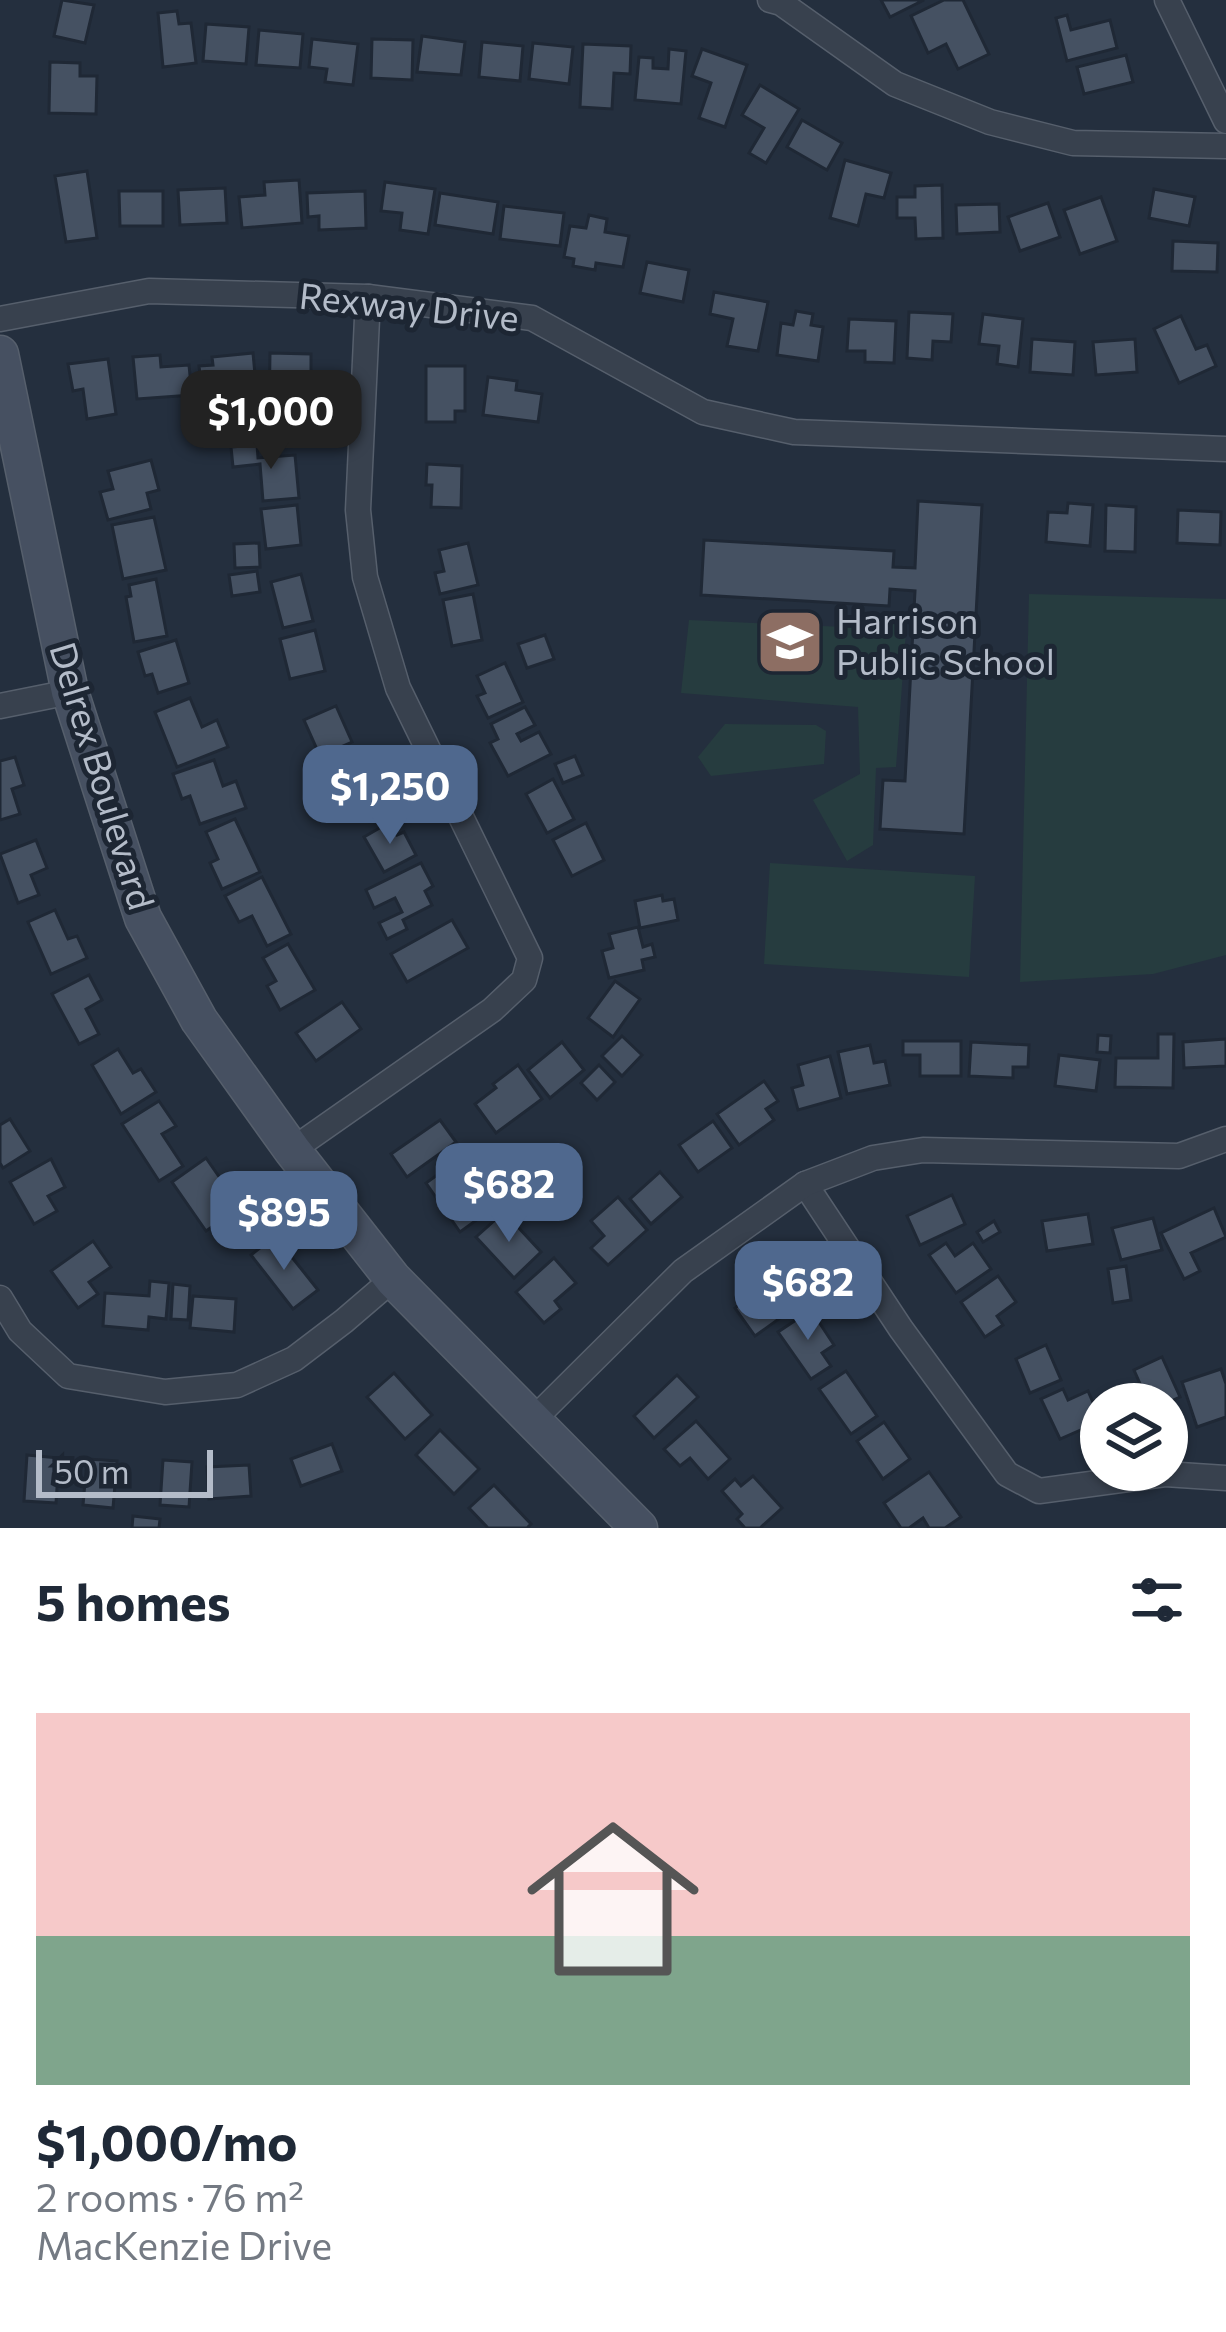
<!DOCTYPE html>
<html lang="en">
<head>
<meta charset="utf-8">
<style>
  :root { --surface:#fff; --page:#f6f6f7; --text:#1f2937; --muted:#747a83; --accent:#4f688e }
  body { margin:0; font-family:Commissioner,sans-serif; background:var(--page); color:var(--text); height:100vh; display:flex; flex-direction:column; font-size:45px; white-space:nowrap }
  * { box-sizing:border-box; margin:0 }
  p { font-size:39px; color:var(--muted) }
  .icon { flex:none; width:66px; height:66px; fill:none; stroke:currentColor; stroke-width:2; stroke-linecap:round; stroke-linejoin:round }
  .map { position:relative; height:1528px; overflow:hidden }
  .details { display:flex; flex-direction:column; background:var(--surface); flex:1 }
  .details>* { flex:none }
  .fabs { position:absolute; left:1080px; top:1383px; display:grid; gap:24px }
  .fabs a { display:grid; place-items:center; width:108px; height:108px; border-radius:50%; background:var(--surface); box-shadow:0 3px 9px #0004; font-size:60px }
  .scale { position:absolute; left:36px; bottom:30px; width:177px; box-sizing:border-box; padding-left:12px; border:6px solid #b4bcc9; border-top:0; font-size:33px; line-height:42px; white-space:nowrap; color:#b4bcc9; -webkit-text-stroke:9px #1d2633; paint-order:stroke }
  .price { position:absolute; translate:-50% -102px; padding:0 27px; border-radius:24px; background:var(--accent); color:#fff; font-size:39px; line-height:78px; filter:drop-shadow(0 3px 6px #0008) }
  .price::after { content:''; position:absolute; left:50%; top:72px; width:36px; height:27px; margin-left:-18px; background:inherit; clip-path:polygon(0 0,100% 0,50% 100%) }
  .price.current { background:#222; color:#fff }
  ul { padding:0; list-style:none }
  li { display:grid; align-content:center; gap:24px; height:636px; padding:0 36px }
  li span { display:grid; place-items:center; height:372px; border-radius:0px; color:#555 }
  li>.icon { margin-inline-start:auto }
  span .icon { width:216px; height:216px; fill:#fffc; stroke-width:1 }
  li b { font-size:51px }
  h2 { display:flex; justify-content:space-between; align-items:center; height:144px; padding:0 36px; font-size:51px }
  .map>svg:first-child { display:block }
  .green { fill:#263c3f }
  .building { fill:#455162; stroke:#1f2835; stroke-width:3 }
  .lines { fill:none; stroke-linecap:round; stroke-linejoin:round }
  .street-casing { stroke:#565f6c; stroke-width:27 }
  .secondary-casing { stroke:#565f6c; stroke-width:39 }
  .street { stroke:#38414e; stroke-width:24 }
  .secondary { stroke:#465061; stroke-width:36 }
  .labels { text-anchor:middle; stroke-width:10; stroke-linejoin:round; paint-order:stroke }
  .street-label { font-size:36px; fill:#b4bcc9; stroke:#1d2633 }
  .poi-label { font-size:36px; fill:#b4bcc9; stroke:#1d2633; text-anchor:start }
</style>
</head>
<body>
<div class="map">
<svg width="1226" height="1528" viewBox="0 0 1226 1528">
  <rect width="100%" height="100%" fill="#242f3e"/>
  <!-- green -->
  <g class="green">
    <polygon points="1029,594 1226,599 1226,955 1153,974 1020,982"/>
    <polygon points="891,616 907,617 896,767 876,768 873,845 847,861 813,800 860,774 858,707 681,693 689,620 887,629"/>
    <polygon points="725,724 816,725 826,731 824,764 711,776 698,757"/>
    <polygon points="770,863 975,876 969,977 764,964"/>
  </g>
  <!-- building -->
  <g class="building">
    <polygon points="62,0 94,5 85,43 54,36"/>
    <polygon points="881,0 924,0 890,17"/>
    <polygon points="944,0 963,0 989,54 958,69 946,44 928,53 911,16"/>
    <polygon points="177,11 179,24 191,23 196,63 163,67 158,13"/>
    <polygon points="1067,15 1071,30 1110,20 1117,48 1067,61 1056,18"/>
    <polygon points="206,24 249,27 246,64 203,61"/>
    <polygon points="259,30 303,34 300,68 256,65"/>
    <polygon points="422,36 465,42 461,75 417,72"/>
    <polygon points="312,39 358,44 353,85 325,82 327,69 309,67"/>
    <polygon points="372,39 413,40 412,80 371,78"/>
    <polygon points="482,42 523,46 520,81 479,77"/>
    <polygon points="533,43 573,47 569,84 529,79"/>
    <polygon points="583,44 631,46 630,74 614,73 612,109 580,107"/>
    <polygon points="669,49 686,51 681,104 635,100 639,57 653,58 653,68 668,69"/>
    <polygon points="702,49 747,65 725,127 699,118 711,83 692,76"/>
    <polygon points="1126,55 1133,82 1084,94 1077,67"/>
    <polygon points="50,62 80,63 80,76 97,76 96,114 49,113"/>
    <polygon points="760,85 799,109 766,163 749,153 764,128 742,115"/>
    <polygon points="802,120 842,143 827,170 787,147"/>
    <polygon points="845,160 891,173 884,198 866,194 858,226 830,218"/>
    <polygon points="87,171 97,238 66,242 55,176"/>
    <polygon points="299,180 302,223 242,228 239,197 265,195 264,182"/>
    <polygon points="385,182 435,189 428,234 400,230 402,213 381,211"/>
    <polygon points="942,185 943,238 916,239 915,218 897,218 897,197 915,197 915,186"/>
    <polygon points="225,188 227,223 180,225 178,190"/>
    <polygon points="1154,189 1195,197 1189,226 1149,218"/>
    <polygon points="119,191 163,191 163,226 120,226"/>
    <polygon points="365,191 366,228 319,230 319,216 308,217 307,193"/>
    <polygon points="440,193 498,202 493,234 435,225"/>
    <polygon points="1101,197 1117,241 1080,254 1064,210"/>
    <polygon points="1048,203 1060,237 1020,251 1008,217"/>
    <polygon points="999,204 1000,232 957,234 956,205"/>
    <polygon points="504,206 564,213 560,246 500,239"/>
    <polygon points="589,215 607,219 605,232 629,236 623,267 596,263 595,270 573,266 574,259 564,257 570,226 586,228"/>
    <polygon points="1173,241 1218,243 1217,272 1172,271"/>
    <polygon points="647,262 689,270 683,302 640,293"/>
    <polygon points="714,292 768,302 758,351 727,346 733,319 710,314"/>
    <polygon points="796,311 813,314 811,325 823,327 818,361 777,355 781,323 793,325"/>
    <polygon points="909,312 953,314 951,342 933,341 932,360 907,358"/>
    <polygon points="983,314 1023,319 1018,367 997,364 999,346 979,344"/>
    <polygon points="1181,316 1196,349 1207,345 1216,366 1179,383 1154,329"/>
    <polygon points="849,319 896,321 894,363 865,362 865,351 847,351"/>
    <polygon points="1032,339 1075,342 1073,375 1030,372"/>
    <polygon points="1135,339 1137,372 1096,375 1093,342"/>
    <polygon points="253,353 256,385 202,391 199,366 213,365 212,357"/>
    <polygon points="270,353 311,354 311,382 294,382 293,416 269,416"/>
    <polygon points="160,355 161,367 189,365 192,395 137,399 133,357"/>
    <polygon points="108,359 116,414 87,419 83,389 73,391 68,364"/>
    <polygon points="426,366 465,366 465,411 455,411 455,422 426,422"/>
    <polygon points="488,377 517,381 516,390 542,394 538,422 483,415"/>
    <polygon points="257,445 258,458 295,455 299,498 263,501 260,464 233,467 231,447"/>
    <polygon points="151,460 159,490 147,493 151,509 108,520 100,492 113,489 108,471"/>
    <polygon points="427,464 462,466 461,508 431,507 432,485 426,485"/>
    <polygon points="918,501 982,505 964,834 880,829 883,780 905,781 915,591 890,589 889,606 701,595 704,540 894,551 893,567 915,568"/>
    <polygon points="1068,503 1093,505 1090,546 1046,542 1048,512 1067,513"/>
    <polygon points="297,505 301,545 266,549 261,509"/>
    <polygon points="1106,505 1136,507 1135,552 1105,551"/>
    <polygon points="1178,510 1221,512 1220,545 1177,543"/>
    <polygon points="154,517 166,570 123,579 112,525"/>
    <polygon points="259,543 260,567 235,568 234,544"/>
    <polygon points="468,543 478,585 440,594 435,573 444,571 439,550"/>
    <polygon points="257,571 260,592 232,596 229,575"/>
    <polygon points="301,574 313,621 283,628 271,582"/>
    <polygon points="156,579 167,636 134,642 126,597 131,596 129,585"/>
    <polygon points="473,594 482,640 452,646 443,600"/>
    <polygon points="315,630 325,671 290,679 280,639"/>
    <polygon points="545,635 554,659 527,668 518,644"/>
    <polygon points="176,640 189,683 158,693 152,674 145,676 138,652"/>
    <polygon points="505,663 523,702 488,718 477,696 485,693 477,676"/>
    <polygon points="190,698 202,727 217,720 228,747 177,767 155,712"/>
    <polygon points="336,706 352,742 320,756 304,720"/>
    <polygon points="525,707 535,725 517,734 521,741 539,732 551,754 508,776 490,743 498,739 491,724"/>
    <polygon points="357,747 379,788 352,803 329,762"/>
    <polygon points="575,756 583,775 563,783 555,764"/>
    <polygon points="15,757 24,785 12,789 20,814 0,820 0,761"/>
    <polygon points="214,760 223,786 236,781 246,808 200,824 190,796 182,799 173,774"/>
    <polygon points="553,779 574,819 547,833 526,794"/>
    <polygon points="235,819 260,872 222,889 210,863 218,859 206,832"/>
    <polygon points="390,822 397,835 404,832 416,855 384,872 364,837"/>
    <polygon points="586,823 604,860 572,876 553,840"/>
    <polygon points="36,840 47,868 31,875 39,895 18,903 0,854"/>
    <polygon points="421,863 433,886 425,891 432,905 403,920 407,929 387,939 379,923 402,912 395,898 374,908 366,890"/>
    <polygon points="262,877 291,934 267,946 252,916 239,922 225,896"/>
    <polygon points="662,895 663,901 674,899 678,920 640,928 635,901"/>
    <polygon points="55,910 68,939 77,936 87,958 51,974 28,922"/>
    <polygon points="452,920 468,948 407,982 391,954"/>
    <polygon points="638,927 643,947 652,944 655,957 642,960 644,970 609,978 602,951 613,948 609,934"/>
    <polygon points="288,944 315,990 280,1010 267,986 276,981 263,958"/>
    <polygon points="89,975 102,1000 86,1009 99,1034 79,1044 52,994"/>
    <polygon points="615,981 640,999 613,1037 588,1018"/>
    <polygon points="342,1002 361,1029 316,1061 296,1033"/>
    <polygon points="1158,1034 1174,1034 1173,1088 1115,1087 1116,1058 1158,1058"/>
    <polygon points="1098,1035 1111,1036 1110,1053 1097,1052"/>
    <polygon points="622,1036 642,1055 622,1076 602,1056"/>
    <polygon points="1226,1039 1226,1066 1184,1068 1183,1042"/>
    <polygon points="903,1041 961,1041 961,1076 920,1076 920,1055 903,1055"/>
    <polygon points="562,1042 584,1070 550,1098 528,1070"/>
    <polygon points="971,1042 1029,1045 1028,1067 1013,1067 1013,1078 969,1076"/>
    <polygon points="870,1045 874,1063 885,1061 890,1085 847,1094 838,1052"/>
    <polygon points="118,1049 133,1073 141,1069 156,1092 121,1114 92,1065"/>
    <polygon points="1059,1055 1100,1060 1096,1091 1055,1086"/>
    <polygon points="830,1056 841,1098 798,1110 792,1088 803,1085 798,1065"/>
    <polygon points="518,1065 542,1099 496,1133 475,1104 496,1088 493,1084"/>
    <polygon points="599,1065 615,1082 597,1100 581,1083"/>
    <polygon points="764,1081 778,1101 766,1109 774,1120 739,1145 717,1114"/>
    <polygon points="159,1101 176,1126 162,1134 183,1166 159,1181 122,1124"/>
    <polygon points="10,1119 30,1151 3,1168 0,1163 0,1125"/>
    <polygon points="440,1120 456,1142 407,1177 391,1154"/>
    <polygon points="713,1121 732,1148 698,1172 679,1145"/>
    <polygon points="206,1158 222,1181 214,1187 232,1213 206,1231 172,1182"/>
    <polygon points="51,1159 65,1187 48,1196 57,1211 34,1224 10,1182"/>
    <polygon points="451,1165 485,1214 460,1232 426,1183"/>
    <polygon points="660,1172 682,1197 651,1224 630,1199"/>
    <polygon points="952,1195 965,1224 920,1245 907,1216"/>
    <polygon points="618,1197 647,1230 608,1265 591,1248 604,1236 591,1221"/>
    <polygon points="1214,1208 1226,1237 1191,1253 1200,1271 1184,1279 1161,1233"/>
    <polygon points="504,1212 541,1252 514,1278 476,1237"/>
    <polygon points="1088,1214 1093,1244 1047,1251 1042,1221"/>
    <polygon points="1153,1218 1162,1250 1121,1260 1112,1228"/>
    <polygon points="994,1221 1000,1232 983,1242 977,1232"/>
    <polygon points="275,1236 318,1290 293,1309 251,1255"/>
    <polygon points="93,1241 111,1267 89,1282 98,1294 78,1308 51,1271"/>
    <polygon points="946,1243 955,1256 973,1243 991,1269 956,1293 929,1255"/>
    <polygon points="554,1258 576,1283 555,1301 561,1309 544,1323 516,1292"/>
    <polygon points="1126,1266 1131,1300 1113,1303 1108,1269"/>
    <polygon points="788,1270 808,1298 755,1336 735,1308"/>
    <polygon points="998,1276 1016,1302 997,1316 1003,1325 985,1337 961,1302"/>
    <polygon points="150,1281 169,1283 166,1319 149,1317 148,1330 103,1326 105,1293 149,1296"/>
    <polygon points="173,1284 190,1286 188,1320 171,1319"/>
    <polygon points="193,1296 236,1299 234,1332 190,1328"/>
    <polygon points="811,1310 834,1345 822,1353 831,1366 811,1379 778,1332"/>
    <polygon points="1046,1345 1061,1380 1030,1393 1016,1359"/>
    <polygon points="1162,1357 1180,1397 1164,1404 1126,1404 1122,1395 1141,1386 1134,1370"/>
    <polygon points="1221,1369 1226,1384 1226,1417 1197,1427 1182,1382"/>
    <polygon points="846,1371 877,1416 851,1434 819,1389"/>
    <polygon points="394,1373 432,1415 405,1439 367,1397"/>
    <polygon points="677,1375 698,1397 654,1438 634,1416"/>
    <polygon points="1063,1389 1068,1400 1088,1391 1101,1421 1060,1439 1041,1399"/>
    <polygon points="696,1421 730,1459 708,1479 690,1458 680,1466 664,1449"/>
    <polygon points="884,1422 910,1459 883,1479 857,1441"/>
    <polygon points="440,1430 479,1469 454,1494 416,1455"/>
    <polygon points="332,1444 342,1471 301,1486 291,1459"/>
    <polygon points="27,1455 59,1458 56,1503 24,1501"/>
    <polygon points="87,1459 117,1461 113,1508 83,1505"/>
    <polygon points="163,1460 192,1462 189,1507 160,1505"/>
    <polygon points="249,1465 251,1496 209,1499 207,1467"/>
    <polygon points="929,1472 961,1517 945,1528 929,1528 923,1518 909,1528 901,1528 884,1503"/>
    <polygon points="753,1476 782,1508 760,1528 745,1528 737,1519 742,1514 722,1491 735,1479 741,1486"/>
    <polygon points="494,1485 531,1524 527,1528 488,1528 469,1508"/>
    <polygon points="133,1516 160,1519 159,1528 132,1528"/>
  </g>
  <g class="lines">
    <defs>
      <g id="street">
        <polyline points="770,0 781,3 895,84 990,122 1073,143 1226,146"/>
        <polyline points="1167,0 1226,121"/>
        <polyline points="0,319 149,291 368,297 532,318 703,412 794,432 1226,449"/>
        <polyline points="0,706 70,692"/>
        <polyline points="292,1150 492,1010 524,980 530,958 398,688 365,577 358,510 368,297"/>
        <polyline points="805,1184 901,1329 1007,1474 1039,1491 1165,1474 1226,1478"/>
        <polyline points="0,1298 20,1331 68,1376 165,1392 237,1385 294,1359 344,1321 393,1279"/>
        <polyline points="532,1421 683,1271 805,1184 873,1158 923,1150 1179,1156 1226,1139"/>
      </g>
      <polyline id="secondary" points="0,354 70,692 143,918 199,1020 292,1150 393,1279 639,1528"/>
    </defs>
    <!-- street casing -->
    <use href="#street" class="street-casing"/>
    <!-- secondary casing -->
    <use href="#secondary" class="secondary-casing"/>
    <!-- street -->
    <use href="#street" class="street"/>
    <!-- secondary -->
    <use href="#secondary" class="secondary"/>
  </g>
  <!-- icons -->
  <defs>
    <symbol id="school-square" viewBox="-11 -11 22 22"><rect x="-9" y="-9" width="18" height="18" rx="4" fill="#8d6e63" stroke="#1d2633"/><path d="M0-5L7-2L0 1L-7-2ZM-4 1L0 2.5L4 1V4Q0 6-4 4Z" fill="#fff"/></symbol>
  </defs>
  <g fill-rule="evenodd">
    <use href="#school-square" x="752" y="604" width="76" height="76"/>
  </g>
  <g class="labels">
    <!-- street labels -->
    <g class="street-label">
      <text transform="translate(409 307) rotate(6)" y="13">Rexway Drive</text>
      <text transform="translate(102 776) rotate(73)" y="13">Delrex Boulevard</text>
    </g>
    <!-- poi labels -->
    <g class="poi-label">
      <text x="836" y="634">Harrison<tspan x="836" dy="41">Public School</tspan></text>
    </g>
  </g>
</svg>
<div class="fabs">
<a><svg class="icon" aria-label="layers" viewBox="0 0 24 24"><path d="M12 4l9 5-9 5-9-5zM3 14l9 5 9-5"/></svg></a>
</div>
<div class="scale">50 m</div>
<b class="price current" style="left:271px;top:472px">$1,000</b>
<b class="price" style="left:390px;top:847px">$1,250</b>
<b class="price" style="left:509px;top:1245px">$682</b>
<b class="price" style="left:284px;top:1273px">$895</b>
<b class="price" style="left:808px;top:1343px">$682</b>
</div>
<section class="details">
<h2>5 homes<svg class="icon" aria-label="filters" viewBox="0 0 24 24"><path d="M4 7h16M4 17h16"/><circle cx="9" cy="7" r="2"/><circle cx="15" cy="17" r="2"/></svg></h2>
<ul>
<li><span style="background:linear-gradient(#f6c9c9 60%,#7fa58c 0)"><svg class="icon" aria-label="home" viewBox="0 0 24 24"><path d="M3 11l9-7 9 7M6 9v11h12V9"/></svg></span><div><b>$1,000/mo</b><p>2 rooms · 76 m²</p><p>MacKenzie Drive</p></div></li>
</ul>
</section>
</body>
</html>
